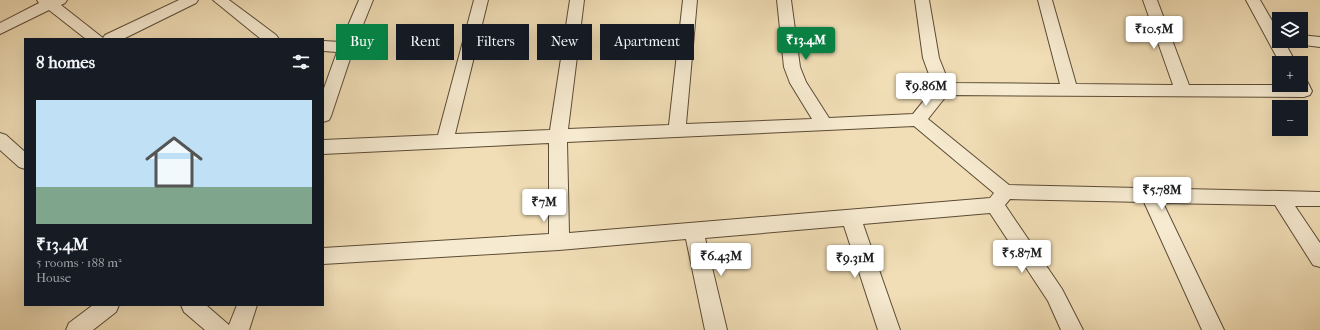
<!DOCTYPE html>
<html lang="en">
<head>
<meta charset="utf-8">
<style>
  :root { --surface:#171b24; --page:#20242c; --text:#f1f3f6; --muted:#9ea1a6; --line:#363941; --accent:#0b8043 }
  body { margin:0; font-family:"IM FELL French Canon",serif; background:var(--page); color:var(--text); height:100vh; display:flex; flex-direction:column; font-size:15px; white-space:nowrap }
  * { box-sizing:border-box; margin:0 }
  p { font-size:13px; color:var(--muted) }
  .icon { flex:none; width:22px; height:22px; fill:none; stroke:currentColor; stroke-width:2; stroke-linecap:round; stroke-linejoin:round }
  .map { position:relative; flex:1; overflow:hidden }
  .drawer { position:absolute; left:24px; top:38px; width:300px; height:268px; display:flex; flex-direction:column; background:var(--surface); border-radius:0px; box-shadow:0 4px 16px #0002 }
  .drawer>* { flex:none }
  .top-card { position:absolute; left:336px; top:24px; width:380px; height:36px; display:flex; gap:8px }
  .buttons { position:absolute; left:1272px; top:12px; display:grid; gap:8px }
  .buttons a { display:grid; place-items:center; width:36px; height:36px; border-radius:0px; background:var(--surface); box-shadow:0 4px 16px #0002; font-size:20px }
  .price { position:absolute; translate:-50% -34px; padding:0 9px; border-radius:4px; background:#fff; color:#222; font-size:13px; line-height:26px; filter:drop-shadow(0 1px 2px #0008) }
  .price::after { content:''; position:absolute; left:50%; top:24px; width:12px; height:9px; margin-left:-6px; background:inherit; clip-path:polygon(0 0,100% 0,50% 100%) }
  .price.current { background:var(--accent); color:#fff }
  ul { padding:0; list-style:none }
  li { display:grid; align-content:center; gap:8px; height:212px; padding:0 12px }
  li+li { border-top:1px solid var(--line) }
  li span { display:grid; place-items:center; height:124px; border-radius:0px; color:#555 }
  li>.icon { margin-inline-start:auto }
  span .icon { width:72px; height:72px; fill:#fffc; stroke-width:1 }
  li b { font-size:17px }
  h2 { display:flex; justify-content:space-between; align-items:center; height:48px; padding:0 12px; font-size:17px }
  .chip { padding:0 14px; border-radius:0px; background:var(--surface); box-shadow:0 4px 16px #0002; font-size:14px; line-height:36px }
  .chip.current { background:var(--accent); color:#fff }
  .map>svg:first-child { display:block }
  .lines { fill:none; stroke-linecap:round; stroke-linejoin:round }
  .minor-casing { stroke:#5c4b35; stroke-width:2 }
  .minor { fill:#f6ead0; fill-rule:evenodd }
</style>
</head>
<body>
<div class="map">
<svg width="1320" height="330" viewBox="0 0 1320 330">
  <rect width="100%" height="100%" fill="#f1deb6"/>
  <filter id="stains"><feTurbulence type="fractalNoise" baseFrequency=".005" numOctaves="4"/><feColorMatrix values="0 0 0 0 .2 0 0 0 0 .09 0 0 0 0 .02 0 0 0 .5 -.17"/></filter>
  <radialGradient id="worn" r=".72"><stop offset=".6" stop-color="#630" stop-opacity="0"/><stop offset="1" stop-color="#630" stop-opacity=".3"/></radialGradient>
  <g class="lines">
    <defs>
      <g id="minor">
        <polygon points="37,0 67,0 65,3 61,5 103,38 105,35 179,0 198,0 196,3 123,39 86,39 49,10 0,34 0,23 39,3"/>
        <polygon points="213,0 229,0 276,35 279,39 261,39"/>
        <polygon points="359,0 373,0 354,47 331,116 329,120 323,122 323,91 337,52 323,51 323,41 341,42"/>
        <path d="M474,0H488L455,134L550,130L570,0H584L568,129L669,125L683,0H697L686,124L812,119L790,83L784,67L777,0H791L800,67L806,82L829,118L913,114L934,88L923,58L915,0H929L939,58L949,83L1060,84L1038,0H1052L1076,84L1173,85L1143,0H1157L1189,85H1301V79L1307,81L1312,91L1310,95L1304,97L947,95L928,119L1009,185L1320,192V206H1295L1320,243V267L1313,265L1275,205L1163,203L1224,330H1202L1144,202L1010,199L1005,205L1062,289L1083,330H1061L1048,301L990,213L863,224L900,330H878L844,226L705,238L727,330H705L686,239L559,250L323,264V248L549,234V143L323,154V140L438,135ZM914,126L994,193L990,198L569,233L567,142Z"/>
        <polygon points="1246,0 1260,0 1279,33 1279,41 1284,41 1296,63 1280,63"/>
        <polygon points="1301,35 1320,37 1320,47 1296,44 1294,41 1301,41"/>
        <polygon points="0,133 6,135 25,152 25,169 19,167 0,150"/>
        <polygon points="93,305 119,305 116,312 93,330 66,330 69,323"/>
        <polygon points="181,305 206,305 229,325 237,305 257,305 249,330 205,330 184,312"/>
      </g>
    </defs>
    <!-- minor casing -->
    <use href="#minor" class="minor-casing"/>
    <!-- minor -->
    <use href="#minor" class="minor"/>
  </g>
  <rect width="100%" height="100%" filter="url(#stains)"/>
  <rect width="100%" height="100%" fill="url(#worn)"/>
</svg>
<div class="buttons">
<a><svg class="icon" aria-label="layers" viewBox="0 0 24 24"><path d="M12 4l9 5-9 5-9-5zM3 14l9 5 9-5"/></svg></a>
<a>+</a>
<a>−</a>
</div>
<b class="price" style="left:1154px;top:50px">₹10.5M</b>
<b class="price current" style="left:806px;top:61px">₹13.4M</b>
<b class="price" style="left:926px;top:107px">₹9.86M</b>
<b class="price" style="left:1162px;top:211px">₹5.78M</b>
<b class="price" style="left:544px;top:223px">₹7M</b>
<b class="price" style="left:1022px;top:274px">₹5.87M</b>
<b class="price" style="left:721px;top:277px">₹6.43M</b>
<b class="price" style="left:855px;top:279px">₹9.31M</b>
<div class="top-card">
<a class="chip current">Buy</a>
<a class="chip">Rent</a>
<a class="chip">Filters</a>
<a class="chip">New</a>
<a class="chip">Apartment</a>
</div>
<section class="drawer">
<h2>8 homes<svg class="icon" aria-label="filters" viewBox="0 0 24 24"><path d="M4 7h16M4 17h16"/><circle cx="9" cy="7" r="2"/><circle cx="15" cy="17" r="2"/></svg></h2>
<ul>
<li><span style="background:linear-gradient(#bfe0f5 70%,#7fa58c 0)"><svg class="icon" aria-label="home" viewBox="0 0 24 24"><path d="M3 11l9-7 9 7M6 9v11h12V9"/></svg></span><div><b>₹13.4M</b><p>5 rooms · 188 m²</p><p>House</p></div></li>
</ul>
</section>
</div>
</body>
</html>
